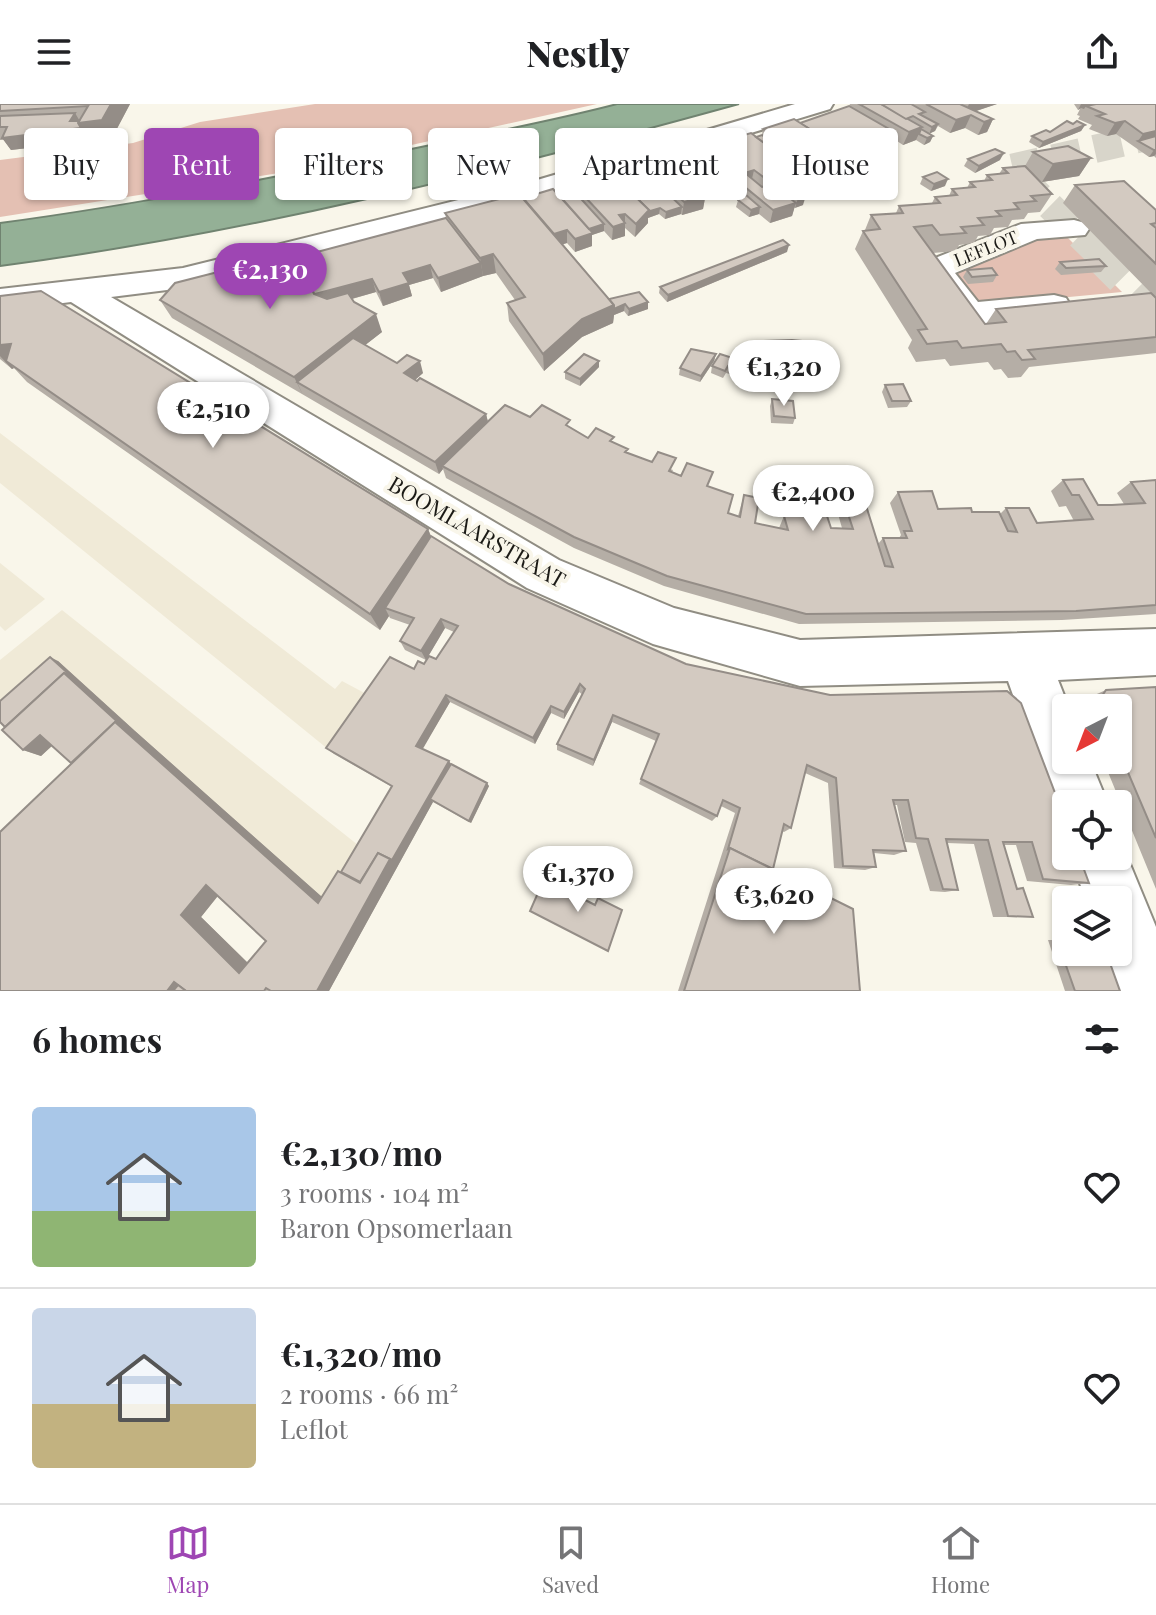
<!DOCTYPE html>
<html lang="en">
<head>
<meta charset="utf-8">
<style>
  :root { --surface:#fff; --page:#f6f6f6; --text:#202124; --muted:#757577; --line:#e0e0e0; --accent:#9e46b3 }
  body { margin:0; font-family:"Playfair Display",serif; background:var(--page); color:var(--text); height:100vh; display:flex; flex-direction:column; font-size:30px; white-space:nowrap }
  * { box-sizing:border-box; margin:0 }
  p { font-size:26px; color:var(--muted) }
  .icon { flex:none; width:44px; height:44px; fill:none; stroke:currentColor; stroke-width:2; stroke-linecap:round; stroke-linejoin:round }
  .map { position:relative; height:887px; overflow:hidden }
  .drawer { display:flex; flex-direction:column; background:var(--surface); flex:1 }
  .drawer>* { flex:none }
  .hud { position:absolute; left:24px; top:24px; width:1108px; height:72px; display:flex; gap:16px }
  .needle { width:52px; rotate:222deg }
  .tools { position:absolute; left:1052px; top:590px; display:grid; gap:16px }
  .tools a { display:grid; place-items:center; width:80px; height:80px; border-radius:8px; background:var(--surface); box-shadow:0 2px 6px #0004; font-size:40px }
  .price { position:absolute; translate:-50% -68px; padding:0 18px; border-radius:28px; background:#fff; color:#222; font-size:26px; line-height:52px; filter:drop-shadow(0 2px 4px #0008) }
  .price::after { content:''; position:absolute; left:50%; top:48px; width:24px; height:18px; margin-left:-12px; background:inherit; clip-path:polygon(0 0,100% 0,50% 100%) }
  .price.current { background:var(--accent); color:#fff }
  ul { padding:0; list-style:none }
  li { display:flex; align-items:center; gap:24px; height:200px; padding:0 32px }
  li+li { border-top:2px solid var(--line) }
  li span { display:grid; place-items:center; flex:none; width:224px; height:160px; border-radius:8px; color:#555 }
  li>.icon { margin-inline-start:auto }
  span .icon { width:96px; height:96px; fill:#fffc; stroke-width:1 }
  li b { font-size:34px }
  h2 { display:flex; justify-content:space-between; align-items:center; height:96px; padding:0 32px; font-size:34px }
  .tag { padding:0 28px; border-radius:8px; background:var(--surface); box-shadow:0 2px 6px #0004; font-size:28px; line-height:72px }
  .tag.current { background:var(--accent); color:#fff }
  header { display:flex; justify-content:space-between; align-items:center; height:104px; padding:0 32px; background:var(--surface); font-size:36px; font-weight:800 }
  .tab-bar { display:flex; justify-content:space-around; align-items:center; height:112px; border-top:2px solid var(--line); background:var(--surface); font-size:22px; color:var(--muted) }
  .tab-bar a { display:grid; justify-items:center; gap:4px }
  .tab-bar .current { color:var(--accent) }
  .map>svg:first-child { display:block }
  .built { fill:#f0ead7 }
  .green { fill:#e4c0b3 }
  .water { fill:#94b096; stroke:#708370; stroke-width:2 }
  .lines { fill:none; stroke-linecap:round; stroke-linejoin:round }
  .minor-tunnel-far1 { stroke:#d8d5ca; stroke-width:28; stroke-dasharray:28 14; stroke-linecap:butt }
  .minor-tunnel { stroke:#d8d5ca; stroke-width:35; stroke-dasharray:35 18; stroke-linecap:butt }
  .minor-casing { stroke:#908d83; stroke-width:4 }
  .minor { fill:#fff; fill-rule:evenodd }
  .wall { fill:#b5aea6; fill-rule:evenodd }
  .shaded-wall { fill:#948d87 }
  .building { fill:#d3cac1; stroke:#948d87; stroke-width:2; fill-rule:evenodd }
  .labels { text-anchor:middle; stroke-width:8; stroke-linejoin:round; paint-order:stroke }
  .far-street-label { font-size:18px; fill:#1b1a16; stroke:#f9f6ea }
  .street-label { font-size:22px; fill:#1b1a16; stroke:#f9f6ea }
</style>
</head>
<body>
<header><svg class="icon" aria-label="menu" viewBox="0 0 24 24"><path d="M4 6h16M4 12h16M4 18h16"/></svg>Nestly<svg class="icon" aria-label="share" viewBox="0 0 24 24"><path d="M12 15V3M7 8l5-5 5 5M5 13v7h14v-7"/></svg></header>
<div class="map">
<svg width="1156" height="887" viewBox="0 0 1156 887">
  <rect width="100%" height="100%" fill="#f9f6ea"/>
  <!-- built -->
  <g class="built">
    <polygon points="0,329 335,585 342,577 372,593 334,650 0,379"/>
    <polygon points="0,459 45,495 5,527 0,522"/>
    <polygon points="62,506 363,745 331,801 260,741 58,558 0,609 0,556"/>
  </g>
  <!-- green -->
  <g class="green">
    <polygon points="315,0 597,0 298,66 0,113 0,56 133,39 200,18"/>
    <polygon points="1064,130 1122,188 974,202 949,169 1037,131"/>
  </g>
  <!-- water -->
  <path class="water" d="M617,0H739C496,67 251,129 0,162V119C150,99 297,69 445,38C503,26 560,15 617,0Z"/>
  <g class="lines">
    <!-- minor-tunnel-far1 -->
    <polyline class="minor-tunnel-far1" points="1100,151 1011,64 1156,31"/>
    <!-- minor-tunnel -->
    <polyline class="minor-tunnel" points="1098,149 1156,207"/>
    <defs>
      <g id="minor">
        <polygon points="795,0 833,0 830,5 547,91 183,184 111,193 559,456 674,504 800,536 1156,525 1156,571 1058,576 1069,604 1066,604 1066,656 1090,656 1108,700 1066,700 1066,722 1060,720 1052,700 1008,577 800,582 653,540 527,484 71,198 0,207 0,185 183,164 527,79"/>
        <polygon points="1074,116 1085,119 1089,125 1085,131 1037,135 955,169 978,198 1054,191 1066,194 1071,202 1066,210 969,221 957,218 920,165 925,158 1021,120"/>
        <polygon points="1118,731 1156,823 1156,887 1118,887 1105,848 1118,848 1118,796 1086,796 1070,752 1118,752"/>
      </g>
    </defs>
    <!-- minor casing -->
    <use href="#minor" class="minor-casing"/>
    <!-- minor -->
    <use href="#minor" class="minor"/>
  </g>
  <!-- wall -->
  <g class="wall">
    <polygon points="0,0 130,0 112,34 11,46 4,36 0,36"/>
    <polygon points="850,0 997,0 976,7 993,15 987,28 978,31 965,24 950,29 938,22 935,27 929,29 933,32 930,38 924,41 916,36 903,41 894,35 872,42 873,51 866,54 869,64 864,67 839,51 837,58 804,68 806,70 802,84 803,101 794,104 792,112 770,119 759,110 749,113 736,103 739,93 732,87 705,94 703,105 682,111 681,110 665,115 659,110 648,114 648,119 635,133 625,124 625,132 612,136 604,127 592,131 592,142 575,148 567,139 563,140 609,195 648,198 648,205 628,212 624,207 614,211 613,219 582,233 544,267 509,217 507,199 515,196 496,169 483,172 441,188 433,174 409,181 412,192 383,202 376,188 352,195 382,228 365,241 397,259 423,269 415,276 486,310 488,318 530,313 570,323 588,334 613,338 627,349 673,366 672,368 708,383 728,409 738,412 744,391 755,419 779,424 784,412 831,424 842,424 836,403 842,392 878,440 883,434 899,434 901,431 890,399 898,388 938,405 1000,410 1006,404 1037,419 1074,417 1066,402 1059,403 1051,387 1063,376 1098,401 1124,400 1117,389 1131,378 1156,376 1156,510 1062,516 799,520 664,482 574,444 446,374 443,365 439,370 172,214 160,196 298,153 446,114 445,109 523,94 558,90 573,86 573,80 616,74 643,66 643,60 756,33 762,31 763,25 800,19 849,2"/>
    <polygon points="1074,0 1156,0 1156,54 1154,52 1149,53 1116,30 1107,32 1089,25 1092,21 1078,15 1080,12 1077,11 1080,5 1078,6"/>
    <polygon points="1073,20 1085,21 1081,27 1039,44 1029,38 1032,32 1050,28"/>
    <polygon points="1033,48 1091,54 1079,72 1042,78 1037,75 1052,90 1040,108 1028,109 1024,115 1012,116 1008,123 994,124 990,131 978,132 974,139 959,141 956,147 933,149 985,220 986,220 996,205 1151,189 1063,99 1075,81 1156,106 1156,249 1029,263 1021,273 1008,274 1001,265 994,266 988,258 950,262 945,255 916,258 908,244 912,236 855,145 863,127 865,126 871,111 896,109 899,102 932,99 935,93 949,92 952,85 967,84 970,78 984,77 987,71 999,70 1003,64 1025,62"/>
    <polygon points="968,55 1000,56 975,69 964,62"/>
    <polygon points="923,73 945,82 931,87 920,80"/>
    <polygon points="787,148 667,198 659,189 660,183"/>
    <polygon points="1060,158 1106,162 1101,168 1061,171 1055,165"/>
    <polygon points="967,166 997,171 993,178 968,180 963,173"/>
    <path d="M0,192L428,425L431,432L509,480L686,560L830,591L1089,779L1071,781L1027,777L1016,741H1004L1017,784L1033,813H993L974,740L947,739L958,786L945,788L930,787L916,739L905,738L897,701H895L906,747L894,751L874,749L876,763L865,766L834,764L828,679L805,669L791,724L784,728L782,727L773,765L860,887H678L735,709L721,702L717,712L712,717L639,680L656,637L612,618L593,662L557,646V640L583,591L579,588L564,615L551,609L535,640L450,598L422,645L489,682L471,719L433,698L329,887H0L71,659L52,642L41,652L23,646L58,557L135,627L322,793L341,768L392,683L334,650L326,644L414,565L436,555L454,528L445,524L426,556L405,546L400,537L410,521L390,514L389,512L380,526L27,278L14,264L12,265L0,255ZM218,792L266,837L248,859L201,813Z"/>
    <polygon points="765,237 819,261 816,268 772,262 763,243"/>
    <polygon points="716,250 714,257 700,278 679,271 680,264"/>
    <polygon points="599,257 599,263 580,282 565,275 565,268"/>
    <polygon points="712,262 738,262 733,271 726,269 723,274 711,269"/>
    <polygon points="885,281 911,297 907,303 888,304 882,288"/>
    <polygon points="772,295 795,314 793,320 771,319 770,302"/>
    <polygon points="1156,583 1156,785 1103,656 1118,656 1118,604 1083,604 1090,593 1106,586"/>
    <polygon points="1048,836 1066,836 1120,887 1065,887"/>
  </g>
  <!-- shaded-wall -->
  <g class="shaded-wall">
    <polygon points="111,0 130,0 112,34 11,46 2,34 70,17 75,9 81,19"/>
    <polygon points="969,0 997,0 964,11"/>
    <polygon points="1081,0 1099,0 1086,2 1084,5 1081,4 1078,6"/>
    <polygon points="971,11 965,24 950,29 956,16"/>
    <polygon points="993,15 987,28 978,31 984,18"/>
    <polygon points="1125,17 1116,30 1107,32 1115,19"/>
    <polygon points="938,20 935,27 929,30 932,23"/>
    <polygon points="1085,21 1081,27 1039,44 1043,38"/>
    <polygon points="922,23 916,36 903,41 909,28"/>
    <polygon points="1156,27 1156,38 1138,37 1143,30"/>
    <polygon points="896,29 893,36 863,45 865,38"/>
    <polygon points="933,32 930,38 924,41 927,34"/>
    <polygon points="876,44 873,51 865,54 868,47"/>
    <polygon points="841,45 837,58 803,69 807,56"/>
    <polygon points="1154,46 1156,46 1156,50 1154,52 1149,53"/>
    <polygon points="1004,49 1000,56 975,69 979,62"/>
    <polygon points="1091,54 1079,72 1042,78 1053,60"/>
    <polygon points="871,57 869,64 864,67 866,60"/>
    <polygon points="754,66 751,79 743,82 745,69"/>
    <polygon points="806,70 800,89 796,79 799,72"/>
    <polygon points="773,73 770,86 762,88 766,75"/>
    <polygon points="734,74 732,87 705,94 703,105 682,111 684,98 697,84"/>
    <polygon points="948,75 945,82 931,87 934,80"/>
    <polygon points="807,88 803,101 795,104 799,91"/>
    <polygon points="796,99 792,112 770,119 773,106"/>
    <polygon points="682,103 681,110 665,115 666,108"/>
    <polygon points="760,103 759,110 749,113 751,106"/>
    <polygon points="660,104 659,110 648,114 648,119 635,133 636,120 644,109"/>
    <polygon points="625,110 625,132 612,136 613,123 619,111"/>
    <polygon points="604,120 604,127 592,131 592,142 575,148 575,135 585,126"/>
    <polygon points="567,126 567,139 551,144 550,131"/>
    <polygon points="789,141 787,148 667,198 668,191"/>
    <polygon points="493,150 496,169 483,172 480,154"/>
    <polygon points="481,159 483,172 441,188 438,174"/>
    <polygon points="430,161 433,174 409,181 412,192 383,202 379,188 403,169"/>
    <polygon points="372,175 376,188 319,204 314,191"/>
    <polygon points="648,198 648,205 628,212 629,205"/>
    <polygon points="625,200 624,207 614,211 613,219 582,233 544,267 543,250 582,215 614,201"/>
    <polygon points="376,210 382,228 309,285 297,278 303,291 294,273"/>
    <polygon points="11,240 6,257 14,264 12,265 0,252 0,241"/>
    <polygon points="716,250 714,257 700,278 701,272"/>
    <polygon points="420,257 423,269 408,282 404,269"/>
    <polygon points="599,257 599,263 580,282 580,275"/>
    <polygon points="486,310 489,322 442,362 443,365 439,370 435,358"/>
    <polygon points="428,425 435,443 385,504 389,512 380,526 370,510"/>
    <polygon points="441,515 445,524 426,556 421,547"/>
    <polygon points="50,553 58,557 135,627 331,801 318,799 130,632 76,580 20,632"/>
    <polygon points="580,580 579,588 564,615 564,608"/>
    <polygon points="446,591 450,598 421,648 416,642"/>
    <polygon points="551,602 551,609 535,640 533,634"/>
    <polygon points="613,611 612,618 593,662 594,656"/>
    <polygon points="40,631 57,637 41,652 23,646"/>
    <polygon points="449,657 453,663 430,695 433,698 329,887 317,887 390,755"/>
    <polygon points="487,679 489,682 471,719 469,717"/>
    <polygon points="206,781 224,784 201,813 257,868 239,869 181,811"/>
    <polygon points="174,878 187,887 167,887"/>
  </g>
  <!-- building -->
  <g class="building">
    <polygon points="0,0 111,0 102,16 78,19 88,2 0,7"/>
    <polygon points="859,0 881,0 922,23 909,28"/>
    <polygon points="881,0 911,0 925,8 919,10 938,20 932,23 913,12 906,15"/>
    <polygon points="926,0 960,0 993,15 984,18 971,11 956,16"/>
    <polygon points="1096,0 1156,0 1156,27 1143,30 1125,17 1115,19 1097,12 1105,10 1086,2"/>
    <polygon points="849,2 896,29 865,38 876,44 868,47 850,36 844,39 871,57 866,60 800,19"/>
    <polygon points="75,9 70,17 79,17 78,19 81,24 2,34 7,23 0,23 0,12"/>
    <polygon points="794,15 841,45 807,56 763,25"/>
    <polygon points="1067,17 1073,20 1077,17 1085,21 1043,38 1032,32 1046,26 1050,28"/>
    <polygon points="921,25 933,32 927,34 919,30"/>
    <polygon points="751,29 806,70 799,72 804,76 796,79 807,88 799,91 773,73 766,75 754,66 745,69 762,83 772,80 796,99 773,106 734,74 697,84 705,92 684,98 643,60"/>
    <polygon points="762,31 802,60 796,62 756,33"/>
    <polygon points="1156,32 1156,46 1154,46 1138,37"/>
    <polygon points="1068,42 1091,54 1053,60 1033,48"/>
    <polygon points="995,45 1004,49 979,62 968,55"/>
    <polygon points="1025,62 1052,90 1031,92 1036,97 1014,99 1019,105 996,107 1001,112 978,114 984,121 961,123 966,129 940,131 932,121 914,123 985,220 1006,218 996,205 1151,189 1156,194 1156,233 1028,246 1035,255 1022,256 1015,247 1007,248 1001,240 962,244 957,237 927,240 918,226 927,225 863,127 880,125 871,111 903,109 899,102 940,99 935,93 957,91 952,85 975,83 970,78 992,76 987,71 1008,69 1003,64"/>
    <polygon points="643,66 682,103 666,108 660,104 647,108 649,106 616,74"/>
    <polygon points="937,68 948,75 934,80 923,73"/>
    <polygon points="611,69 649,106 636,120 625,110 619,111 625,119 613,123 573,80"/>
    <polygon points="1124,77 1156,106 1156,119 1151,120 1156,124 1156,160 1075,81"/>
    <polygon points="553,85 593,129 575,135 567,126 554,130 523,94"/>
    <polygon points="573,86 604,120 589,125 558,90"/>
    <polygon points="519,90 614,201 582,215 543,250 507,199 525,193 493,150 480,154 445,109"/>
    <polygon points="746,91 760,103 751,106 738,96 738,93"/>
    <polygon points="446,114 481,159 438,174 430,161 403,169 409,179 379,188 372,175 315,190 314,190 298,153"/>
    <polygon points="783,136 789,141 668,191 660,183"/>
    <polygon points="296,148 314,190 327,195 348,189 354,198 376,210 294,273 160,196 175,179"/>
    <polygon points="1099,155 1106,162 1066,164 1060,158"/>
    <polygon points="992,164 997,171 972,173 967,166"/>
    <polygon points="41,187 428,425 370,510 6,257 11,240 0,241 0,192"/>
    <polygon points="639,188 648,198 629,205 625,200 614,205 614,201 609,195"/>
    <polygon points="353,234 397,259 407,251 420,257 404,269 417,277 420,274 486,310 435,358 297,278"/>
    <polygon points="792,236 812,238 819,261 774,256 765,237"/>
    <polygon points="691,245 716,250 701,272 680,264"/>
    <polygon points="584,250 599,257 580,275 565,268"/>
    <polygon points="720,250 739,256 734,264 728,262 725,267 712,262"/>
    <polygon points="903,280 911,297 892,297 885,281"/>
    <polygon points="772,295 793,297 795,314 774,312"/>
    <polygon points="505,301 530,313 542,301 570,316 566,321 588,334 596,324 614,333 610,337 628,345 625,348 652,358 658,348 676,354 669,367 681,372 687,359 713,368 707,382 733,391 728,409 740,413 744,391 759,394 755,419 788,426 784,412 827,412 831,424 853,425 842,392 863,392 885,462 893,463 883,434 907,434 904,427 912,427 898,388 932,387 938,405 971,404 972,408 999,408 1008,427 1017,428 1006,404 1029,404 1037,419 1093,415 1079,391 1072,391 1063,376 1083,375 1098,401 1112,401 1145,399 1131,378 1156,376 1156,501 1076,507 806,510 667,472 574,433 442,362"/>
    <polygon points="431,432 509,480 686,560 830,591 1007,587 1021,599 1066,718 1066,752 1079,752 1089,779 1043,775 1032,738 1003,738 1017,785 1023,784 1033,813 1008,812 988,736 946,735 958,786 943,785 928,735 916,734 908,696 893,696 906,747 873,746 876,763 843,762 836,674 807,661 791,724 784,720 773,765 730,744 728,745 740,704 723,696 717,712 641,675 659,630 613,611 594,656 557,640 585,585 580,580 564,608 551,602 533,634 446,591 416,642 449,657 392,756 378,749 360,778 341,768 392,682 326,644 390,553 414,565 418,557 424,560 429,552 436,555 458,522 441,515 421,547 400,537 414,514 385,504"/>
    <polygon points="50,553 72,573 64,569 5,623 0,618 0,597"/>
    <polygon points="64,569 121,621 115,618 71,659 40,631 23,646 2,626"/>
    <polygon points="1156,583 1156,734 1118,645 1118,604 1100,604 1098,598 1106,586"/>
    <path d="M115,618L318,799L338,767L360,779L378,749L390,755L317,887H271L266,884L264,887H186L174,878L167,887H0V728ZM206,781L266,837L239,869L181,811Z"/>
    <polygon points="451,660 487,679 469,717 430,695"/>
    <polygon points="730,744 853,805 860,887 684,887"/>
    <polygon points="544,775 595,801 598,794 622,806 608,847 530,807"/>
    <polygon points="1057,836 1066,836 1066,848 1106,848 1120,887 1075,887"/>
    <polygon points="178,881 186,887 173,887"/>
  </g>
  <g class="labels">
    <!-- far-street labels -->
    <g class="far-street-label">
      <text transform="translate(986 145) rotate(-22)" y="6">LEFLOT</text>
    </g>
    <!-- street labels -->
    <g class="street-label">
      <text transform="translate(477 428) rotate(30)" y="8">BOOMLAARSTRAAT</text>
    </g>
  </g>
</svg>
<div class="tools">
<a><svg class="needle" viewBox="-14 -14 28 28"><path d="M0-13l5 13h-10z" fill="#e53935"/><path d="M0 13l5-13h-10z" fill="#757577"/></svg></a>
<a><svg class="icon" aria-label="locate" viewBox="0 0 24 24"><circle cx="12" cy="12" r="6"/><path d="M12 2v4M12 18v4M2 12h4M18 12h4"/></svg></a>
<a><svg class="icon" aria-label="layers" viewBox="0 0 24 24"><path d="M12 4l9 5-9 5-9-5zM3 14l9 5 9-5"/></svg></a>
</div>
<b class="price current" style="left:270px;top:207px">€2,130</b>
<b class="price" style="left:784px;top:304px">€1,320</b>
<b class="price" style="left:213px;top:346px">€2,510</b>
<b class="price" style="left:813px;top:429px">€2,400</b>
<b class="price" style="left:578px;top:810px">€1,370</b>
<b class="price" style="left:774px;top:832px">€3,620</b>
<div class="hud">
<a class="tag">Buy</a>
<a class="tag current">Rent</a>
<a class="tag">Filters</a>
<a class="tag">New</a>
<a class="tag">Apartment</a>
<a class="tag">House</a>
</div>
</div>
<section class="drawer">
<h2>6 homes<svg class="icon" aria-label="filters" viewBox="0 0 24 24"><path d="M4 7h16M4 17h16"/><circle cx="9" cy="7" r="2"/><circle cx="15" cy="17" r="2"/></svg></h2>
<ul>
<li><span style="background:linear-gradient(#a9c7e8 65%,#8fb573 0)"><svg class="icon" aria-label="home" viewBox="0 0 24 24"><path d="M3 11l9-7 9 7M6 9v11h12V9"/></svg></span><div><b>€2,130/mo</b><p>3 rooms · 104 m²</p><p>Baron Opsomerlaan</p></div><svg class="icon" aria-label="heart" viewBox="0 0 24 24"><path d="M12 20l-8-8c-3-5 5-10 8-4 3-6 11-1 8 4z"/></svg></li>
<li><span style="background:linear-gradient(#c9d6e8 60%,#c2b280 0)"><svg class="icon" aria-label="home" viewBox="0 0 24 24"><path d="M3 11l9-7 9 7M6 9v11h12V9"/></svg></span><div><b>€1,320/mo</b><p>2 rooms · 66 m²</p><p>Leflot</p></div><svg class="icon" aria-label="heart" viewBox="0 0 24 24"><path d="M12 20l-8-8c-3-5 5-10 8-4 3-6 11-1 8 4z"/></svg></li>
</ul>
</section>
<nav class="tab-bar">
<a class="current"><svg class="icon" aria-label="map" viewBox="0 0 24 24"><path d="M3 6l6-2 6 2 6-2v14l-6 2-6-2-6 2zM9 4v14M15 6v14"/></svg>Map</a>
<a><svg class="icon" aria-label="saved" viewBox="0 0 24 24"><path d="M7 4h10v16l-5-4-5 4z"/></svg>Saved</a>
<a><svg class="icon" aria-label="home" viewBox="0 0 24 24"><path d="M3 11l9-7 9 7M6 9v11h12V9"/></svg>Home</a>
</nav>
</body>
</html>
